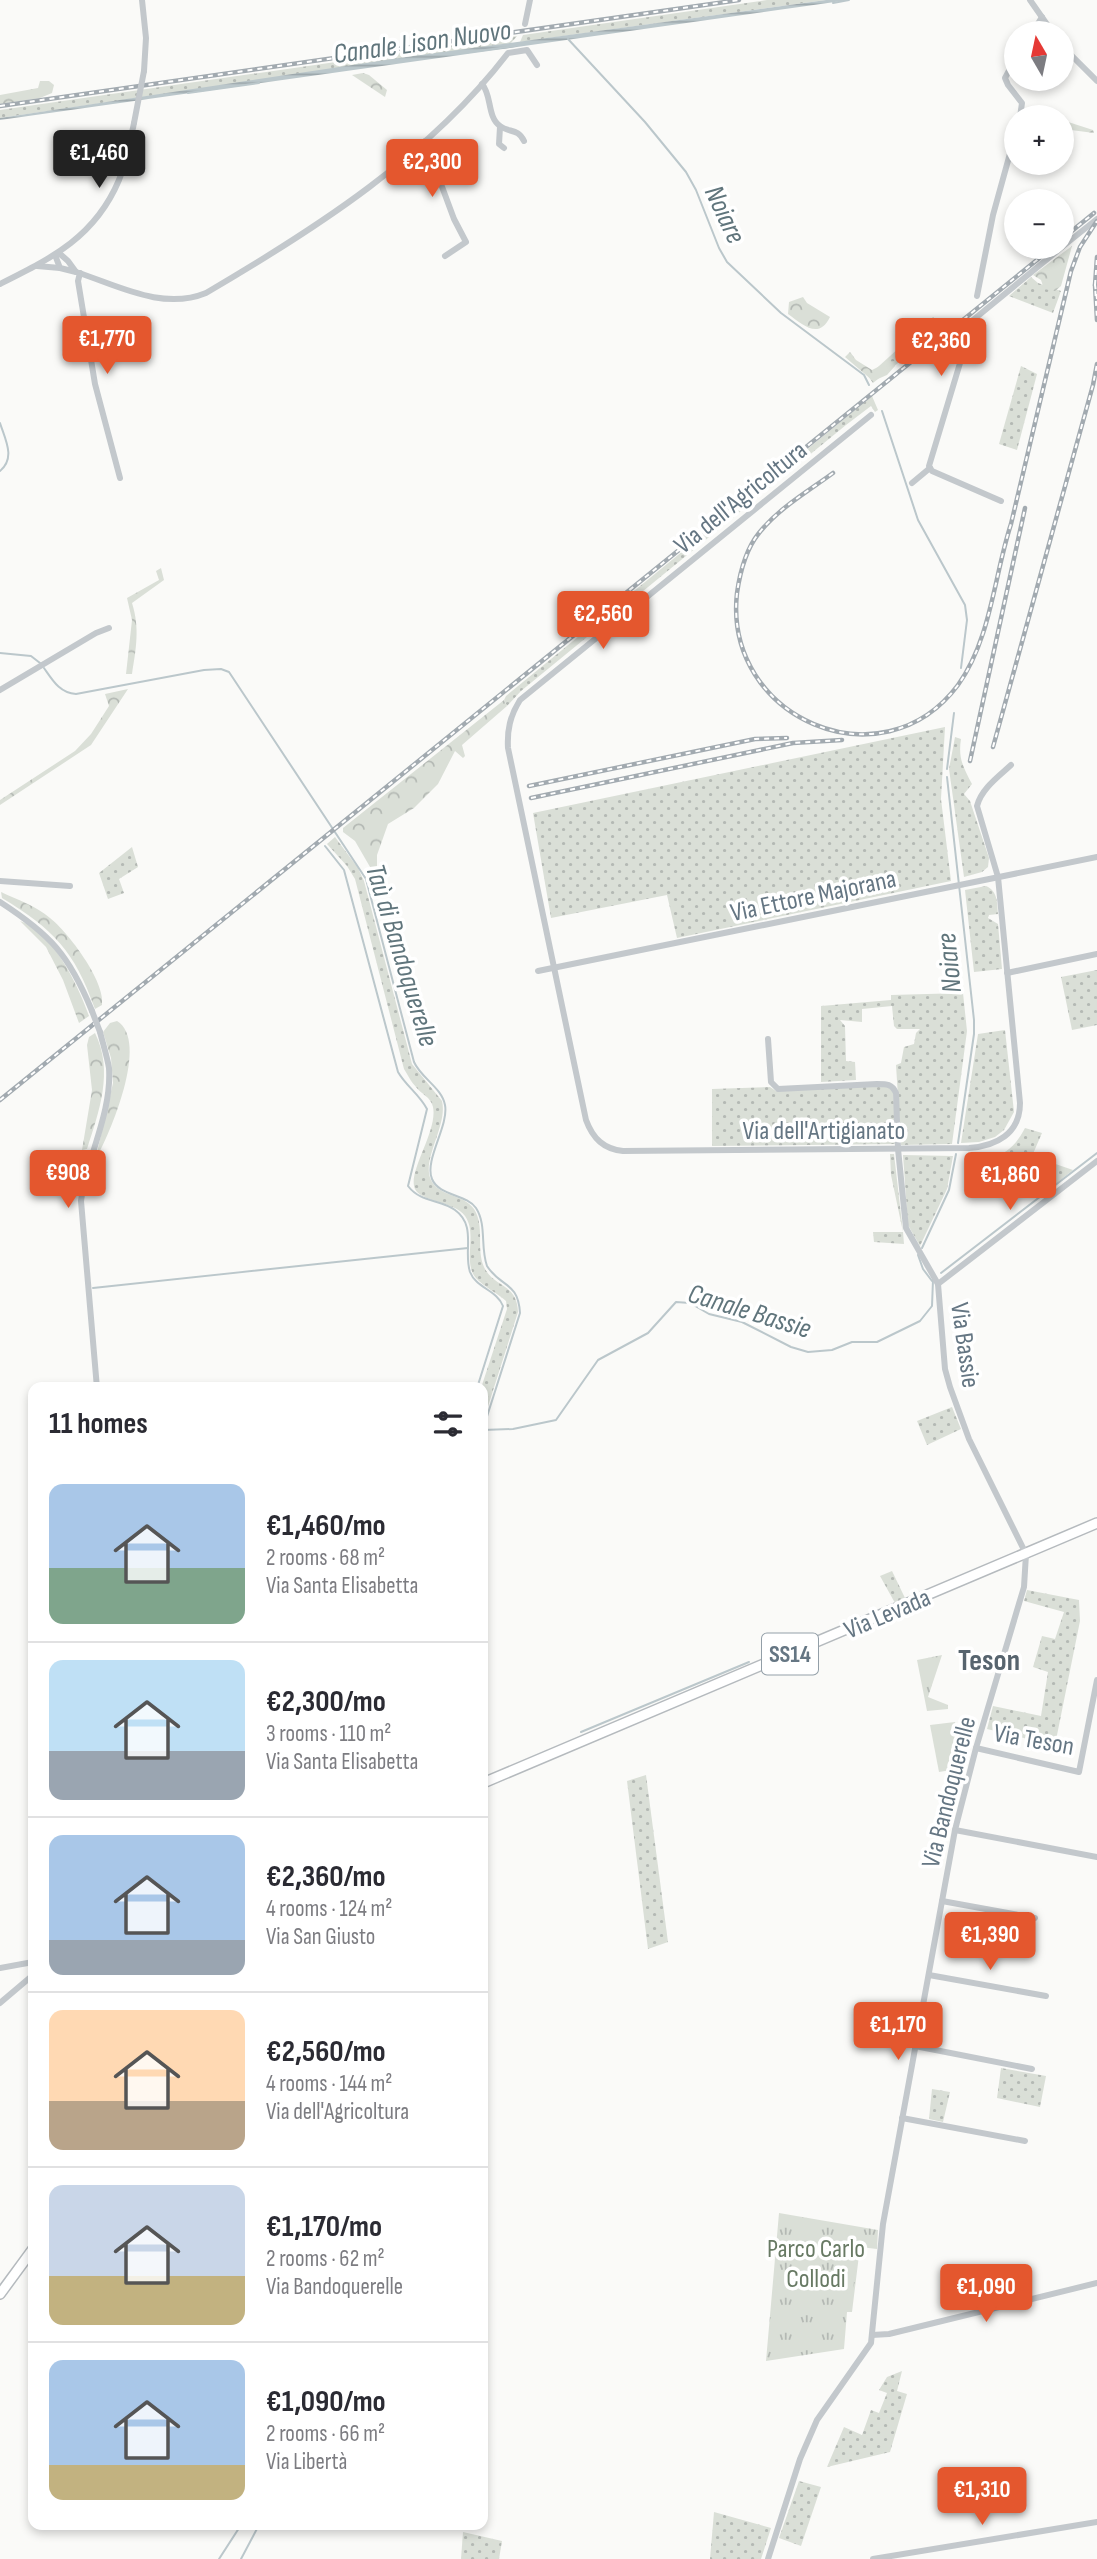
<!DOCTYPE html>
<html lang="en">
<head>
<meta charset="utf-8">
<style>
  :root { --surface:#fff; --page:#f7f7f7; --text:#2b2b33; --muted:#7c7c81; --line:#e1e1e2; --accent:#e4572e }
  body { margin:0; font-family:"Sofia Sans Condensed",sans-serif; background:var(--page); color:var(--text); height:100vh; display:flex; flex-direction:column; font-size:26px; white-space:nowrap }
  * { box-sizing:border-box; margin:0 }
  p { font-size:23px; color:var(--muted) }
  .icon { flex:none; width:38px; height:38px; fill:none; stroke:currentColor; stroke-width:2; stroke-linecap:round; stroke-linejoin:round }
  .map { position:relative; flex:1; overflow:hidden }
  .side { position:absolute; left:28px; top:1382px; width:460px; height:1148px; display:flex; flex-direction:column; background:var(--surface); border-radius:14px; box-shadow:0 4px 10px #0003 }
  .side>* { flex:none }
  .needle { width:46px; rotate:351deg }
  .buttons { position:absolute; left:1004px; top:21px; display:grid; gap:14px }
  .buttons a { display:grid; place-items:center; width:70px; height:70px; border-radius:50%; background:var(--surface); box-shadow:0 4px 10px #0003; font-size:35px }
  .price { position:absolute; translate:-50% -60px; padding:0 16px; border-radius:7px; background:var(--accent); color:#fff; font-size:23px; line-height:46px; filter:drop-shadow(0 2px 4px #0008) }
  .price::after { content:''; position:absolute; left:50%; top:42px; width:21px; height:16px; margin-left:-10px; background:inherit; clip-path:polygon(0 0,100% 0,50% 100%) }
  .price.on { background:#222; color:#fff }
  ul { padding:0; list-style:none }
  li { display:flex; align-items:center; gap:21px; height:175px; padding:0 21px }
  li+li { border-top:2px solid var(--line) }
  li span { display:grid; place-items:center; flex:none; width:196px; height:140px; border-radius:14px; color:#555 }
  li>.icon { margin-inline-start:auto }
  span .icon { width:84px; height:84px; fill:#fffc; stroke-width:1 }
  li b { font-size:30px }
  h2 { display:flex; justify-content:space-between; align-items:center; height:84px; padding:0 21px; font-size:30px }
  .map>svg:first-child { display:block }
  .grass { fill:url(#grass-dots) }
  .forest { fill:url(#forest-crowns) }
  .park { fill:url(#park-tufts) }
  .pitch { fill:#dadfd7 }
  .water { fill:url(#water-rules) }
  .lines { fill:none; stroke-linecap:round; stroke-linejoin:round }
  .stream { stroke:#bbc7cb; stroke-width:2 }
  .primary-casing { stroke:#b5babe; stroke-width:12 }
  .street { stroke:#c3c8cc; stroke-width:6 }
  .primary { stroke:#fff; stroke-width:9 }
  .rail-casing { stroke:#a2aab0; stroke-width:4.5 }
  .rail { stroke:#fff; stroke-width:2; stroke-dasharray:5; stroke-linecap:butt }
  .street-bridge { stroke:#c3c8cc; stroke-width:6 }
  .labels { text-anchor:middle; stroke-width:7; stroke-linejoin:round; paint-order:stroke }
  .shield { fill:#fff; stroke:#939fa8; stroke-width:2 }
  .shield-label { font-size:24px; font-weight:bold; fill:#657683 }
  .street-label { font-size:26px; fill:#657683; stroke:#fff }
  .park-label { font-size:26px; fill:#687a64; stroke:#fff }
  .water-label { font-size:28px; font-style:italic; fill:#60757c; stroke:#fff }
  .quarter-label { font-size:30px; font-weight:bold; fill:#57646e; stroke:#fff }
</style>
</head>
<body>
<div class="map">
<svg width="1097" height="2559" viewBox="0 0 1097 2559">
  <defs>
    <pattern id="grass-dots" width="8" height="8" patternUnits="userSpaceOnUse" patternTransform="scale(1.75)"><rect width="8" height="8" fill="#dadfd7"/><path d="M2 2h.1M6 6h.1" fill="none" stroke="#b4b9b4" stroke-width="1.8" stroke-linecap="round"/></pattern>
    <pattern id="forest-crowns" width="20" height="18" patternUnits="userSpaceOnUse" patternTransform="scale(1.75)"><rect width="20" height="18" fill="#dadfd7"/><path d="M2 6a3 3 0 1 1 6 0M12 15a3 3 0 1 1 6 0" fill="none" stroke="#b4b9b4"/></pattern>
    <pattern id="park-tufts" width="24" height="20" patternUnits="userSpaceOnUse" patternTransform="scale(1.75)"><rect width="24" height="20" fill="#dadfd7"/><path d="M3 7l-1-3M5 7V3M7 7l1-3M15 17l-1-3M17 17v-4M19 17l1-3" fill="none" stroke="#b4b9b4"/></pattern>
    <pattern id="water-rules" width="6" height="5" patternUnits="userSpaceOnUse" patternTransform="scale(1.75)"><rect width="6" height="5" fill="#bbc7cb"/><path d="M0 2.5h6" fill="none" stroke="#9ca6aa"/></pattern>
  </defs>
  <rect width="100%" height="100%" fill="#fafaf8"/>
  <!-- grass -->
  <g class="grass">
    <polygon points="767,0 826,0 520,42 523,35"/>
    <polygon points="517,36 511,43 0,118 0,110"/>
    <polygon points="1031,277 1038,283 1061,291 1053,313 1009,296"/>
    <polygon points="933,317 943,327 873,383 868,376"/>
    <polygon points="1021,366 1037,374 1017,450 999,444"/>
    <polygon points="872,396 878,410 875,412 871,406 846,425 521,691 507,706 504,700 506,696"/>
    <polygon points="945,727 941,799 951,881 677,938 667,895 551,918 533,813"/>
    <path d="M955,737L961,739C958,758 963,767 972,784L964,794L970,801L989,858L988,867L982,872L964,877L949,769Z"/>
    <path d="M335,837L358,868L364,881L412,1064L442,1101C448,1125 421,1160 431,1180C439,1197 464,1194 474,1209C485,1226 476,1249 484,1267C494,1288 517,1283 518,1312L483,1422L481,1388L507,1309L506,1301C497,1293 484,1287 476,1278C462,1262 478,1234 465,1216C454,1201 421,1202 415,1189C407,1172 438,1131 433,1107C431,1097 421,1094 416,1087C411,1082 408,1075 404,1069L355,879L347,866L327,844Z"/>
    <polygon points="132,847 138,867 119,879 124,893 108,899 99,873"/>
    <path d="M986,886C998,891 997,903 998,914L989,915L988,918L998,924L1002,969L974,972L965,890Z"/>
    <polygon points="1097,970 1097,1025 1072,1030 1061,977"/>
    <polygon points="963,993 967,1031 952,1144 901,1145 896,1065 901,1063 904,1047 914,1044 916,1033 920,1029 897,1029 894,1026 892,1006 862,1009 862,1022 840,1020 845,1026 846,1061 855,1062 856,1080 821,1082 821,1006 891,1000 891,995"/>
    <polygon points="1005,1030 1014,1112 1004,1130 995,1137 979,1142 961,1143 978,1034"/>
    <polygon points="886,1085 893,1092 897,1144 712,1146 712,1089 770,1087 776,1091"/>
    <path d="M1025,1128L1042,1133L1032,1156L1073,1170L1039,1197L970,1174L967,1163C975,1158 982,1160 990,1158C1008,1154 1017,1143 1025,1128Z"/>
    <polygon points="890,1154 894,1154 903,1232 904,1244 874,1242 873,1232 903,1232 891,1175"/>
    <polygon points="903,1155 953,1156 947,1189 920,1246 908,1225"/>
    <polygon points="952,1407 961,1429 927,1445 917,1421"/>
    <polygon points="892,1571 905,1598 895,1603 880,1576"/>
    <polygon points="1027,1590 1079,1600 1080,1621 1056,1740 1039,1735 1036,1741 987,1729 993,1706 1041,1716 1048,1672 1033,1667 1042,1636 1055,1639 1064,1612 1024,1601"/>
    <polygon points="646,1775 668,1942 648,1949 627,1781"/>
    <polygon points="1001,2068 1046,2076 1040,2107 997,2098"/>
    <polygon points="932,2089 950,2092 943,2122 929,2119"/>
    <polygon points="902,2371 897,2391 907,2394 890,2452 827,2467 844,2427 862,2435 871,2410 879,2413 887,2393 879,2390 887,2377"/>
    <polygon points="799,2481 821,2487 801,2546 779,2538"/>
    <polygon points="714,2512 771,2528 761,2559 710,2559"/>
    <polygon points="463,2532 502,2541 499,2559 461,2559"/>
  </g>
  <!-- forest -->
  <g class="forest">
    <polygon points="363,73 369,75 387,90 385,97 352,75"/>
    <polygon points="40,81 49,81 54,85 52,93 40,98 0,104 0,95 38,88"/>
    <polygon points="1062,120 1093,130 1094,133 1071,130 1062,126"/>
    <polygon points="1072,246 1061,286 1055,291 1044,289 1041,280 1033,275"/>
    <path d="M803,297L807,303L830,317C819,340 803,325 788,314L789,302Z"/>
    <polygon points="850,352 856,360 872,370 888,362 894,361 895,366 887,375 873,381 845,357"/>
    <path d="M161,568L164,580L132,603C140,628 136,649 132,674H126L132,620L127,598L159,580L156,571Z"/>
    <polygon points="128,689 91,745 0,805 0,800 75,751 91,734 109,706 105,694"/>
    <polygon points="504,700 507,706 462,745 465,756 463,758 455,751 438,784 414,808 388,824 377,855 377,879 355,841 343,832 343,828"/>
    <path d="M1,892C18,900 36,906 50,918C68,932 106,982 102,1005L95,1009C74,950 54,930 2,898Z"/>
    <path d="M20,921C52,930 79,987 89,1016L79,1023L63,980L46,947Z"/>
    <path d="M117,1021C150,1041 110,1134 95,1161L113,1083L111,1058L103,1032L110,1023Z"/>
    <path d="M95,1033C114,1071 99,1112 87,1149L82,1150L92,1090L87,1045L89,1037Z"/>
  </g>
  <!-- park -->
  <g class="park">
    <polygon points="942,1655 928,1697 948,1705 948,1709 927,1711 917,1660"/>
    <polygon points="779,2213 878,2230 877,2249 860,2247 852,2312 847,2312 844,2349 766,2361"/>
  </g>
  <!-- pitch -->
  <g class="pitch">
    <polygon points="955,1722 963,1768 939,1772 930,1725"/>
    <polygon points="841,2265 855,2267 853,2294 838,2293"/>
  </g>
  <!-- water -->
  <polygon class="water" points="826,0 849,0 0,120 0,118 406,57"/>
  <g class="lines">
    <!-- stream -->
    <g class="stream">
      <polyline points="833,3 849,0"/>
      <polyline points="568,39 645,122 686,172 696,190 719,248 727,262 781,313 864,375 869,385"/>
      <polyline points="462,53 515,46"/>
      <polyline points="188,93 259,83"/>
      <polyline points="882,411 918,520 965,605 967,620 961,668"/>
      <path d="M0,423C5,439 16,458 0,471"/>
      <polyline points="0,653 31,656 40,663"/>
      <path d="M44,668C53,681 60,693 76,694L204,670L221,669L229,672L366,879L414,1062C421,1078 442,1088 445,1105C449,1126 424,1160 432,1179C439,1196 466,1194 476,1208C487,1225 480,1247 487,1266C501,1288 518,1281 520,1313L483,1429"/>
      <polyline points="947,769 954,713"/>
      <polyline points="947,777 974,1020 974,1034 958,1143"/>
      <path d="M325,846L344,870L398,1072C406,1086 419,1094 427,1109L408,1186C421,1203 440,1199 455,1210C477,1226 463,1251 470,1272C476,1288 497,1290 503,1306L477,1388"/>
      <polyline points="922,1248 949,1190 956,1154"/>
      <polyline points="918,1255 923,1269 932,1281"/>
      <polyline points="941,1273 1097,1153"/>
      <polyline points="93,1288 468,1248"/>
      <polyline points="483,1430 513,1429 556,1420 598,1360 648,1333 676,1302 690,1303 709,1314 742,1322 791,1347 808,1352 832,1350 852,1342 877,1342 920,1321 932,1306 933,1280"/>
      <polyline points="581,1732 749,1662"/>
      <polyline points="219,2559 241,2525"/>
      <polyline points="241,2559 259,2525"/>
    </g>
    <defs>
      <g id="primary">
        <polyline points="483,1783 1097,1523"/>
        <polyline points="0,2294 33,2249"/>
      </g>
    </defs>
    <!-- primary casing -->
    <use href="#primary" class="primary-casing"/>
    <!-- street -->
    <g class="street">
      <polyline points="142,0 146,38 144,71"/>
      <polyline points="1030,0 1053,33"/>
      <polyline points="525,24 530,0"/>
      <polyline points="1032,33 1042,17"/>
      <polyline points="1062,46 1097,81"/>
      <polyline points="1017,56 1005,78 1008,85 1022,103 1020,117"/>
      <path d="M482,84C492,95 487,117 500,126C509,133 518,128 524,141"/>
      <polyline points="500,127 499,144 504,148"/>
      <polyline points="425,141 454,219 466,242 445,256"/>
      <polyline points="1062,247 1097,219"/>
      <polyline points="55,255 60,268 76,272 68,261 59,253"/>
      <polyline points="37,266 60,268"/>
      <path d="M76,272C117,285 162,311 206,293C317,228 429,156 508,53L527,50L537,65"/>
      <polyline points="80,273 78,281 95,384 120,478"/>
      <path d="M0,284C52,258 95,237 119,180C126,162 130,142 134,123"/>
      <polyline points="977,296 993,215 1017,128"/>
      <path d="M871,415L520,700C510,716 507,730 508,748L586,1120C593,1139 604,1149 623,1151L969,1148C996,1146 1020,1134 1020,1103L998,877L977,806C981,789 999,776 1011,765"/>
      <polyline points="912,483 930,468"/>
      <polyline points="1001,501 932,471 929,466 973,320 1062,247"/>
      <polyline points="0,690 96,633 109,628"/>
      <polyline points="0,881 70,886"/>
      <path d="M0,902C51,935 69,955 92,1011"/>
      <polyline points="538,971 1097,857"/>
      <polyline points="1007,973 1097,954"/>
      <polyline points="938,1284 1097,1161"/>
      <path d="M97,1388L81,1201C87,1157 112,1113 109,1068C107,1056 103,1044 100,1032"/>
      <polyline points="976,1748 1079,1772 1097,1680"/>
      <polyline points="955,1830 1097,1857"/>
      <polyline points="942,1901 1035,1918"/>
      <polyline points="0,1968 33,1962"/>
      <polyline points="929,1975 1046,1996"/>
      <polyline points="0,2003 33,1975"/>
      <polyline points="915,2046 1032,2069"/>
      <polyline points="902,2118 1025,2141"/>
      <polyline points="872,2335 889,2334 1097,2283"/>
      <path d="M768,2559L800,2459L817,2420L871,2343L883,2224L955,1830L976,1748L1024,1587L1026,1554L969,1439L950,1387L945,1369L938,1284L906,1228L898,1149L896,1093C892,1084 887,1084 877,1084L778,1089L771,1082L768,1039"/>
      <polyline points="873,2559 1097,2522"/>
    </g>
    <!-- primary -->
    <use href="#primary" class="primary"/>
    <defs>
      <g id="rail">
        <polyline points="0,106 739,0"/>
        <polyline points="1062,239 1094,213"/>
        <polyline points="1095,285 1097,257"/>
        <polyline points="1097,299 1095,285 1097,320"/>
        <path d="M833,473C807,492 779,508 759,533C746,549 740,572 737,593C723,718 882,787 958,685C991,639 994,576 1011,524L1071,271L1080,247L1097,221"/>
        <polyline points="993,747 1093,385 1097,364"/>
        <polyline points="970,761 1025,508"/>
        <polyline points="529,786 755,739 787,738"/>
        <polyline points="531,798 793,743 842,740"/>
        <polyline points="0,1100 1053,247"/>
      </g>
    </defs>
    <!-- rail casing -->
    <use href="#rail" class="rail-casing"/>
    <!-- rail -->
    <use href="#rail" class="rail"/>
    <!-- street-bridge -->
    <g class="street-bridge">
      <polyline points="134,123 144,71"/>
      <polyline points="92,1011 100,1032"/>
    </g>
  </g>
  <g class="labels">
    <!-- shield labels -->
    <rect class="shield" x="762" y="1633.5" width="56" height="41" rx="5"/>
    <g class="shield-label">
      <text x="790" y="1662">SS14</text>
    </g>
    <!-- street labels -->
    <g class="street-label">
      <text transform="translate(740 497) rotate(-39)" y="9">Via dell'Agricoltura</text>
      <text transform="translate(813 895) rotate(-12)" y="9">Via Ettore Majorana</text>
      <text x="824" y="1139">Via dell'Artigianato</text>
      <text transform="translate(966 1345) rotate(82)" y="9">Via Bassie</text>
      <text transform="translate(887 1613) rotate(-23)" y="9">Via Levada</text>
      <text transform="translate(1034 1739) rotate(10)" y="9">Via Teson</text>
      <text transform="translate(948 1792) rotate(-76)" y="9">Via Bandoquerelle</text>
    </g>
    <!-- park labels -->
    <g class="park-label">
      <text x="816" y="2257">Parco Carlo<tspan x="816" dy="30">Collodi</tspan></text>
    </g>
    <!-- water labels -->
    <g class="water-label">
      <text transform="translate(422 41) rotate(-8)" y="10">Canale Lison Nuovo</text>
      <text transform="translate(726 214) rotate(65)" y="10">Noiare</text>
      <text transform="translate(403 955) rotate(73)" y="10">Taù di Bandoquerelle</text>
      <text transform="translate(948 963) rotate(-96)" y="10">Noiare</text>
      <text transform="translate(750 1310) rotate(17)" y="10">Canale Bassie</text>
    </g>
    <!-- quarter labels -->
    <g class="quarter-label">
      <text x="989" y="1670">Teson</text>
    </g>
  </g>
</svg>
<div class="buttons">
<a><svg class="needle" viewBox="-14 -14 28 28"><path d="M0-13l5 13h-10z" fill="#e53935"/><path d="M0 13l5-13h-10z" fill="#7c7c81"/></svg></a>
<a>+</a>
<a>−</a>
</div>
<b class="price on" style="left:99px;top:190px">€1,460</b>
<b class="price" style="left:432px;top:199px">€2,300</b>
<b class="price" style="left:107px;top:376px">€1,770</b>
<b class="price" style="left:941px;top:378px">€2,360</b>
<b class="price" style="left:603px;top:651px">€2,560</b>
<b class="price" style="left:68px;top:1210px">€908</b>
<b class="price" style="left:1010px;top:1212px">€1,860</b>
<b class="price" style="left:990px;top:1972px">€1,390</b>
<b class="price" style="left:898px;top:2062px">€1,170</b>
<b class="price" style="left:986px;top:2324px">€1,090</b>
<b class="price" style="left:982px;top:2527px">€1,310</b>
<section class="side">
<h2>11 homes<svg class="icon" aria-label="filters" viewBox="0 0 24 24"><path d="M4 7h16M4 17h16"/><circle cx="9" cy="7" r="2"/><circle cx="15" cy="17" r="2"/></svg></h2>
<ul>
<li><span style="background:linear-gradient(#a9c7e8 60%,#7fa58c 0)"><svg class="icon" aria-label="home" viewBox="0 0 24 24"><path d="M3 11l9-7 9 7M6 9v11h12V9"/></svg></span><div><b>€1,460/mo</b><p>2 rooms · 68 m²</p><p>Via Santa Elisabetta</p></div></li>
<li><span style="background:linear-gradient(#bfe0f5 65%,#9aa5b1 0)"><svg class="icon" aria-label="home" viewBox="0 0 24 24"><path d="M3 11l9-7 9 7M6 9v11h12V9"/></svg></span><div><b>€2,300/mo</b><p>3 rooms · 110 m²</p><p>Via Santa Elisabetta</p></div></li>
<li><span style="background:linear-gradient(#a9c7e8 75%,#9aa5b1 0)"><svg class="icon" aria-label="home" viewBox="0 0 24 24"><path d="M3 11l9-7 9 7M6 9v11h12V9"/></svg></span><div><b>€2,360/mo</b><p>4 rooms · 124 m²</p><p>Via San Giusto</p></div></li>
<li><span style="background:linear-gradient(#ffd9b3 65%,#b9a48a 0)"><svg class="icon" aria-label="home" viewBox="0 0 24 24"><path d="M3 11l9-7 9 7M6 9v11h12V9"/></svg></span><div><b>€2,560/mo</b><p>4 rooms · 144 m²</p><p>Via dell'Agricoltura</p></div></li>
<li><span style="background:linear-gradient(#c9d6e8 65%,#c2b280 0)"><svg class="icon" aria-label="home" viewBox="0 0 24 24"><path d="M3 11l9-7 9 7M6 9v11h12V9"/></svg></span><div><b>€1,170/mo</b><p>2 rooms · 62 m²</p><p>Via Bandoquerelle</p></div></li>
<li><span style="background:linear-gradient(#a9c7e8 75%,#c2b280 0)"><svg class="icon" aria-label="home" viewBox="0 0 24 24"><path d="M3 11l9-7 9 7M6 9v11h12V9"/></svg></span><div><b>€1,090/mo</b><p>2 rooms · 66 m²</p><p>Via Libertà</p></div></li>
</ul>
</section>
</div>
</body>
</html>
